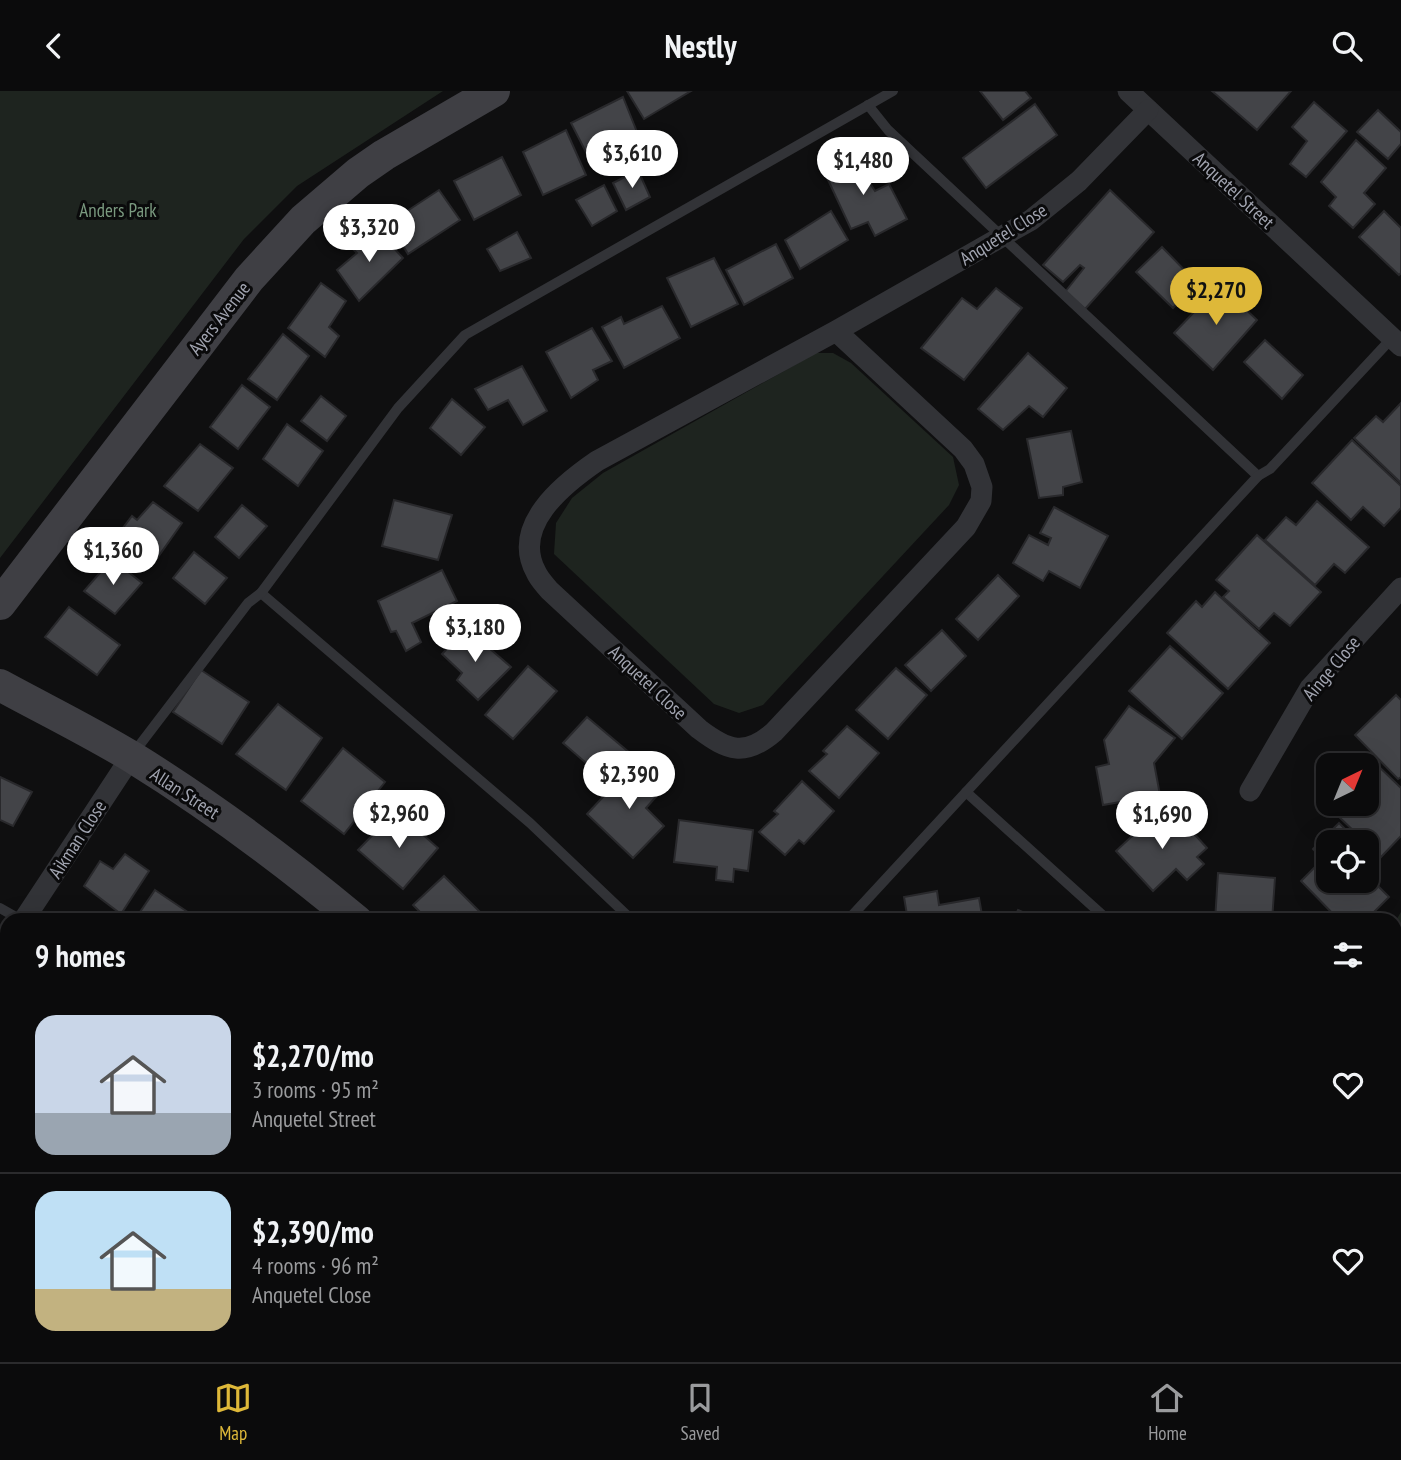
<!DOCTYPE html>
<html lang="en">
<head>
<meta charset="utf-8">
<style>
  :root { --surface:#0b0b0c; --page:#19191a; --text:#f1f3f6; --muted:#9a9b9d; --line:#2b2b2d; --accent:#deb839 }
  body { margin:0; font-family:"PT Sans Narrow",sans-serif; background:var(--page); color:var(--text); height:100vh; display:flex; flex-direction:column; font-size:26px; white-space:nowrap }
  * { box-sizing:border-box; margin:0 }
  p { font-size:23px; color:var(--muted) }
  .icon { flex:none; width:38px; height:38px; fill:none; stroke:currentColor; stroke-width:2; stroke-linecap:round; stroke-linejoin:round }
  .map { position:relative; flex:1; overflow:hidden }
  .details { position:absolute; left:0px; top:822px; width:1402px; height:450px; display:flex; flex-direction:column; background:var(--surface); border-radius:21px 21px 0 0; box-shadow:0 7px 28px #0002,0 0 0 2px var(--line) }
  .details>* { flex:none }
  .needle { width:46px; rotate:43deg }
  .tools { position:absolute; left:1316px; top:662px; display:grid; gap:14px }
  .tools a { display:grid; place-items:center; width:63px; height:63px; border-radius:14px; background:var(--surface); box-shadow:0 7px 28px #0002,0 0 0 2px var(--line); font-size:35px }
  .price { position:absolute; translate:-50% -60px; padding:0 16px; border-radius:24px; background:#fff; color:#222; font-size:23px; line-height:46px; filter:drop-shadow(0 2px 4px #0008) }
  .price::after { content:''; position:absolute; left:50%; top:42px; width:21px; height:16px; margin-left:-10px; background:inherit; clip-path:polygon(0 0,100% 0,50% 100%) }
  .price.active { background:var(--accent); color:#111 }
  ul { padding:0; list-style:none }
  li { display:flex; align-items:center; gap:21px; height:175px; padding:0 35px }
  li+li { border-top:2px solid var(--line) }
  li span { display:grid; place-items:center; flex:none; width:196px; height:140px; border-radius:21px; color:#555 }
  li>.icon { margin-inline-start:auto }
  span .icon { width:84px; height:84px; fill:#fffc; stroke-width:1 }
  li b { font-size:30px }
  h2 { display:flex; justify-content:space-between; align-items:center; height:84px; padding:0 35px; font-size:30px }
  header { display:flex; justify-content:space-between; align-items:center; height:91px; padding:0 35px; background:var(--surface); font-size:32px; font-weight:600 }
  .tab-bar { display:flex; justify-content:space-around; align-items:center; height:98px; border-top:2px solid var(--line); background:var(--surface); font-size:19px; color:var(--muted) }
  .tab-bar a { display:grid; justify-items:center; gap:4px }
  .tab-bar .active { color:var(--accent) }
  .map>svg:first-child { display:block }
  .green { fill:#1e241f }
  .building { fill:#434448; stroke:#29292c; stroke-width:2 }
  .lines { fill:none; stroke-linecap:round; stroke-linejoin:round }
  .path { stroke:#37373c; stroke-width:4.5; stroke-dasharray:3.5 5; stroke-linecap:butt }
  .lane { stroke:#323337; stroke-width:10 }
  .street { stroke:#323337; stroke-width:21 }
  .secondary { stroke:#3f3f44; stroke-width:32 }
  .labels { text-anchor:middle; stroke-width:6; stroke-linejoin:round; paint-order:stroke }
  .street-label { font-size:19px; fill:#a1a4b0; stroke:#0a0a0b }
  .park-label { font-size:19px; fill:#7a997f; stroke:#0a0a0b }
</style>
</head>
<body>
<header><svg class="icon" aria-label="back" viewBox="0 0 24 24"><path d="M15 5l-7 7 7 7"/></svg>Nestly<svg class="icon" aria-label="search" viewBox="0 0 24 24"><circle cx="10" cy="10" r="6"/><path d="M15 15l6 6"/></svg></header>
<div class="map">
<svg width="1401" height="1271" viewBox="0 0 1401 1271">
  <rect width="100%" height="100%" fill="#0f0f10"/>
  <!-- green -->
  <g class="green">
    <polygon points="0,0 443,0 297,95 244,148 0,467"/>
    <polygon points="816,262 833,262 851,272 953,366 959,394 949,414 763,614 739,622 714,613 554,463 556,432 572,407 603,382"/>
    <polygon points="1401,821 1401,1271 1058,1271 1054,1265 1395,1265 1395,831"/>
    <polygon points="0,1066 7,1072 7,1265 158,1265 152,1271 0,1271"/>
  </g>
  <!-- building -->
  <g class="building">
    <polygon points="627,0 691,0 644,28"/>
    <polygon points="980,0 1025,0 1031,7 1003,29"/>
    <polygon points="1212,0 1291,0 1257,39"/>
    <polygon points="623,6 639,46 591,71 571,32"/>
    <polygon points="1314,11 1347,40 1306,86 1290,73 1307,50 1292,36"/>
    <polygon points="1035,13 1057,44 986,97 963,67"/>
    <polygon points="1378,19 1401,41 1401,53 1388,68 1357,41"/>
    <polygon points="566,39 586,84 543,104 523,61"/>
    <polygon points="1356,49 1386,77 1364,102 1375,113 1353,137 1329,115 1336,106 1321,91"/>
    <polygon points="851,62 875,100 889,93 907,128 875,145 868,131 851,138 822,76"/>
    <polygon points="502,66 521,104 474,129 454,90"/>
    <polygon points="638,79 650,106 626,119 613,92"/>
    <polygon points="604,94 617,120 592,135 576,109"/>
    <polygon points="439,99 460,129 408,163 389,132"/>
    <polygon points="1110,99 1154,141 1085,218 1065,201 1084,177 1080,174 1063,191 1043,174"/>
    <polygon points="831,120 848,149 800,178 785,149"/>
    <polygon points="1384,120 1401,137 1401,182 1399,184 1359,146"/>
    <polygon points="375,137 403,167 359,210 337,179 357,162 352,157"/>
    <polygon points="517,141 531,167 500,180 487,158"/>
    <polygon points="776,153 793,187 744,214 726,179"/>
    <polygon points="1162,156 1197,192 1173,217 1136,181"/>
    <polygon points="714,167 738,213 691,236 667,187"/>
    <polygon points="321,192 346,210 329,236 339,245 325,266 288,237"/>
    <polygon points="1220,194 1257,229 1213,279 1174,242"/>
    <polygon points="996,197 1022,217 964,289 921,257 962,207 977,218"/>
    <polygon points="662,215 680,247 624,277 602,236 621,226 624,233"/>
    <polygon points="592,237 612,270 593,279 598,289 571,307 546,261"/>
    <polygon points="283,243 309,265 277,309 248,288"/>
    <polygon points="1265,249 1303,284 1282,308 1244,271"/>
    <polygon points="1028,262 1067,297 1043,326 1029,315 1003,339 978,318"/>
    <polygon points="522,275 547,320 523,334 508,309 488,319 475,298"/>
    <polygon points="242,294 270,316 238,358 210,336"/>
    <polygon points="321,305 346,325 327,350 301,330"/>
    <polygon points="452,308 485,336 461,364 430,337"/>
    <polygon points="1401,312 1401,392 1354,347 1376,325 1383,331"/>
    <polygon points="287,333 323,360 298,395 263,368"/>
    <polygon points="1071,340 1082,391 1063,396 1063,404 1039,407 1027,348"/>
    <polygon points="1352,349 1401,395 1401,417 1384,435 1363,416 1351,429 1312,392"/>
    <polygon points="200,353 233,377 198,420 164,395"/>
    <polygon points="394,409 452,424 438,469 382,455"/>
    <polygon points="1317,410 1369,456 1345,482 1334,473 1315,494 1265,449 1286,426 1296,434"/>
    <polygon points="153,411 182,432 153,473 116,446 132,425 137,429"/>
    <polygon points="242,414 267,435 239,467 215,446"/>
    <polygon points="1054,416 1108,445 1080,497 1049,480 1043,490 1013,472 1029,444 1048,454 1051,447 1040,442"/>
    <polygon points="1257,444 1321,501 1290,535 1274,522 1259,538 1223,506 1229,500 1216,489"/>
    <polygon points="194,461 227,487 205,513 173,487"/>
    <polygon points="112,468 142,492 115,523 84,500"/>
    <polygon points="442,479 457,510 412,532 421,551 406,560 396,540 391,541 378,510"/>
    <polygon points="998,484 1019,505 978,549 956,528"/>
    <polygon points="1215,501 1270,552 1228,598 1167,542 1196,510 1202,516"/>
    <polygon points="69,516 120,554 97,584 45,546"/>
    <polygon points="466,537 511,576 478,609 457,589 462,582 442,563"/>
    <polygon points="942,539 966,565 931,600 905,574"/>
    <polygon points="1170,555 1223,602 1182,648 1129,600"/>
    <polygon points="528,575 557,600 513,648 485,624"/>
    <polygon points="896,577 927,604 888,648 856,619"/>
    <polygon points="201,579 249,611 222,653 173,621"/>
    <polygon points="1396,604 1401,609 1401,686 1398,688 1355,644"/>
    <polygon points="278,613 322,647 286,699 236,663"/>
    <polygon points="1129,615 1175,647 1154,672 1160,704 1103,714 1096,676 1109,673 1104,649"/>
    <polygon points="587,626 631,663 608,691 563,652"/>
    <polygon points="847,635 879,662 839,707 809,680 827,663 823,660"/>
    <polygon points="343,657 385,691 344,743 301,710"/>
    <polygon points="1371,668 1401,697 1401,745 1381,766 1336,723 1344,715 1341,712 1367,712 1365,674"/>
    <polygon points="634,673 662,699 646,717 664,735 633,767 587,723"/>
    <polygon points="0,686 32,701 13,735 0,729"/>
    <polygon points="802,690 834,720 804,753 799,749 785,764 759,741 778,723 774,720"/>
    <polygon points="1160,719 1180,740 1186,734 1207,757 1197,766 1204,773 1187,789 1176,778 1153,800 1116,760"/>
    <polygon points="396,720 438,757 403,798 358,759"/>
    <polygon points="679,729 753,739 748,780 734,778 733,791 716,789 717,776 674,771"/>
    <polygon points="1339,732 1358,751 1328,751 1328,789 1367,789 1367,784 1389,806 1365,830 1354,830 1348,823 1340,830 1301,790 1323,768 1313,758"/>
    <polygon points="125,763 149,780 121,823 84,795 100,770 113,778"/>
    <polygon points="1218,782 1275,787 1272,830 1215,830"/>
    <polygon points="444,785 483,824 477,830 429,830 413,814"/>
    <polygon points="155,799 201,830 138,830 136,827"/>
    <polygon points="937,800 939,814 979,807 982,824 990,822 992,830 908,830 904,806"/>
    <polygon points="1018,819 1042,830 1013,830"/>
    <polygon points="517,821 527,830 508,830"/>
    <polygon points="248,1265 289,1265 289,1269 249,1271"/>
    <polygon points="614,1265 673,1265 667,1271 620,1271"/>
    <polygon points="713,1265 729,1265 735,1271 707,1271"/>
  </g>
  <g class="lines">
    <!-- path -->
    <polyline class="path" points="972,1271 979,1265"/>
    <!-- lane -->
    <g class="lane">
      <polyline points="868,14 888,39 1258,385"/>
      <polyline points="261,502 530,732 633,830"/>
      <polyline points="132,664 248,512 261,502 398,317 465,244 893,0"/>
      <polyline points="966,701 1109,830"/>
      <polyline points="0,817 23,830"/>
      <polyline points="847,830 1258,385 1270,378 1392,247"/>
      <polyline points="538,1265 544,1271"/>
      <polyline points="439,1271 445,1265"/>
    </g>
    <!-- street -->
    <g class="street">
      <polyline points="1128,0 1401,255"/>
      <path d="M836,240L963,358L974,373L982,396L981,410L966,436L774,641C745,666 728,660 699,638L549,499C545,494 539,488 536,481C511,435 562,394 597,370L836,240L1031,129L1079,90L1148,19"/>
      <polyline points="1250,700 1310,597 1401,497"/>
      <polyline points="23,830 131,666"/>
      <polyline points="0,864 7,853"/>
      <polyline points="0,1046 7,1051"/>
      <polyline points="188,1271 193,1265"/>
    </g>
    <!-- secondary -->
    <g class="secondary">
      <polyline points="0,513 249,188 303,129 358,82 384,64 494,0"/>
      <path d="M0,594C44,618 89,640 132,666C211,715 285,770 357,830"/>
      <polyline points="821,1265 827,1271"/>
    </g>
  </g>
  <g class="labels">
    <!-- street labels -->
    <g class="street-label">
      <text transform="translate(1234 99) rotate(43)" y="7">Anquetel Street</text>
      <text transform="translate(1003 143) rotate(-32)" y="7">Anquetel Close</text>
      <text transform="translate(219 227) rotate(-52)" y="7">Ayers Avenue</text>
      <text transform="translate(1331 577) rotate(-50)" y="7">Ainge Close</text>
      <text transform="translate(648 591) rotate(43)" y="7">Anquetel Close</text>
      <text transform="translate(185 702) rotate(33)" y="7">Allan Street</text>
      <text transform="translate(77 748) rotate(-57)" y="7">Aikman Close</text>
    </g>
    <!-- park labels -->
    <g class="park-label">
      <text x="118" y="126">Anders Park</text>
    </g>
  </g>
</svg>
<div class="tools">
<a><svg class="needle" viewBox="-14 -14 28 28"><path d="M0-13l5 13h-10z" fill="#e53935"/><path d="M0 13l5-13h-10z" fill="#9a9b9d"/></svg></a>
<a><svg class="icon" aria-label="locate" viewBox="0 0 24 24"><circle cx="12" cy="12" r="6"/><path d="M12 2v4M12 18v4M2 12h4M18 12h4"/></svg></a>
</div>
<b class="price" style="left:632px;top:99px">$3,610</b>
<b class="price" style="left:863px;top:106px">$1,480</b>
<b class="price" style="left:369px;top:173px">$3,320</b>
<b class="price active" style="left:1216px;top:236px">$2,270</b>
<b class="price" style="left:113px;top:496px">$1,360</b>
<b class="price" style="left:475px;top:573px">$3,180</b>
<b class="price" style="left:629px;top:720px">$2,390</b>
<b class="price" style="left:399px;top:759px">$2,960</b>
<b class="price" style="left:1162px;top:760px">$1,690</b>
<section class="details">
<h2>9 homes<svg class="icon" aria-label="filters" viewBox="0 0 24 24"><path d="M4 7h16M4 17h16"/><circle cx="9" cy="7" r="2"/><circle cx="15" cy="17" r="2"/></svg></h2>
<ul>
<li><span style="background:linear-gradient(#c9d6e8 70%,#9aa5b1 0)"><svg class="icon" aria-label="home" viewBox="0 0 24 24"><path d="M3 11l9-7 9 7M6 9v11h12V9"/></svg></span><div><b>$2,270/mo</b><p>3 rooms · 95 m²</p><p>Anquetel Street</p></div><svg class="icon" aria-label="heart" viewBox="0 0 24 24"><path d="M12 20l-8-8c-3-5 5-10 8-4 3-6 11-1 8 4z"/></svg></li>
<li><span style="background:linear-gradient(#bfe0f5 70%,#c2b280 0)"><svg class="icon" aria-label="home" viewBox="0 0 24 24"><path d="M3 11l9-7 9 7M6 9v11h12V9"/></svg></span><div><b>$2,390/mo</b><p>4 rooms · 96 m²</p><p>Anquetel Close</p></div><svg class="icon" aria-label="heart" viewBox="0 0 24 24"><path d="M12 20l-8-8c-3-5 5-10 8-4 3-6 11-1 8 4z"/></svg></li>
</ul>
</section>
</div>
<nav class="tab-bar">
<a class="active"><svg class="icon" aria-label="map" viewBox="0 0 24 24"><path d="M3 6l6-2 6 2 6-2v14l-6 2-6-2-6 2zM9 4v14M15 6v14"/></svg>Map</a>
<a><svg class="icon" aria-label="saved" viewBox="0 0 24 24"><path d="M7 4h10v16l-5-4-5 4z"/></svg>Saved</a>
<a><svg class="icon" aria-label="home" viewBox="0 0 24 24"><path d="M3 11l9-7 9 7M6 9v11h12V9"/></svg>Home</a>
</nav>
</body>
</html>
